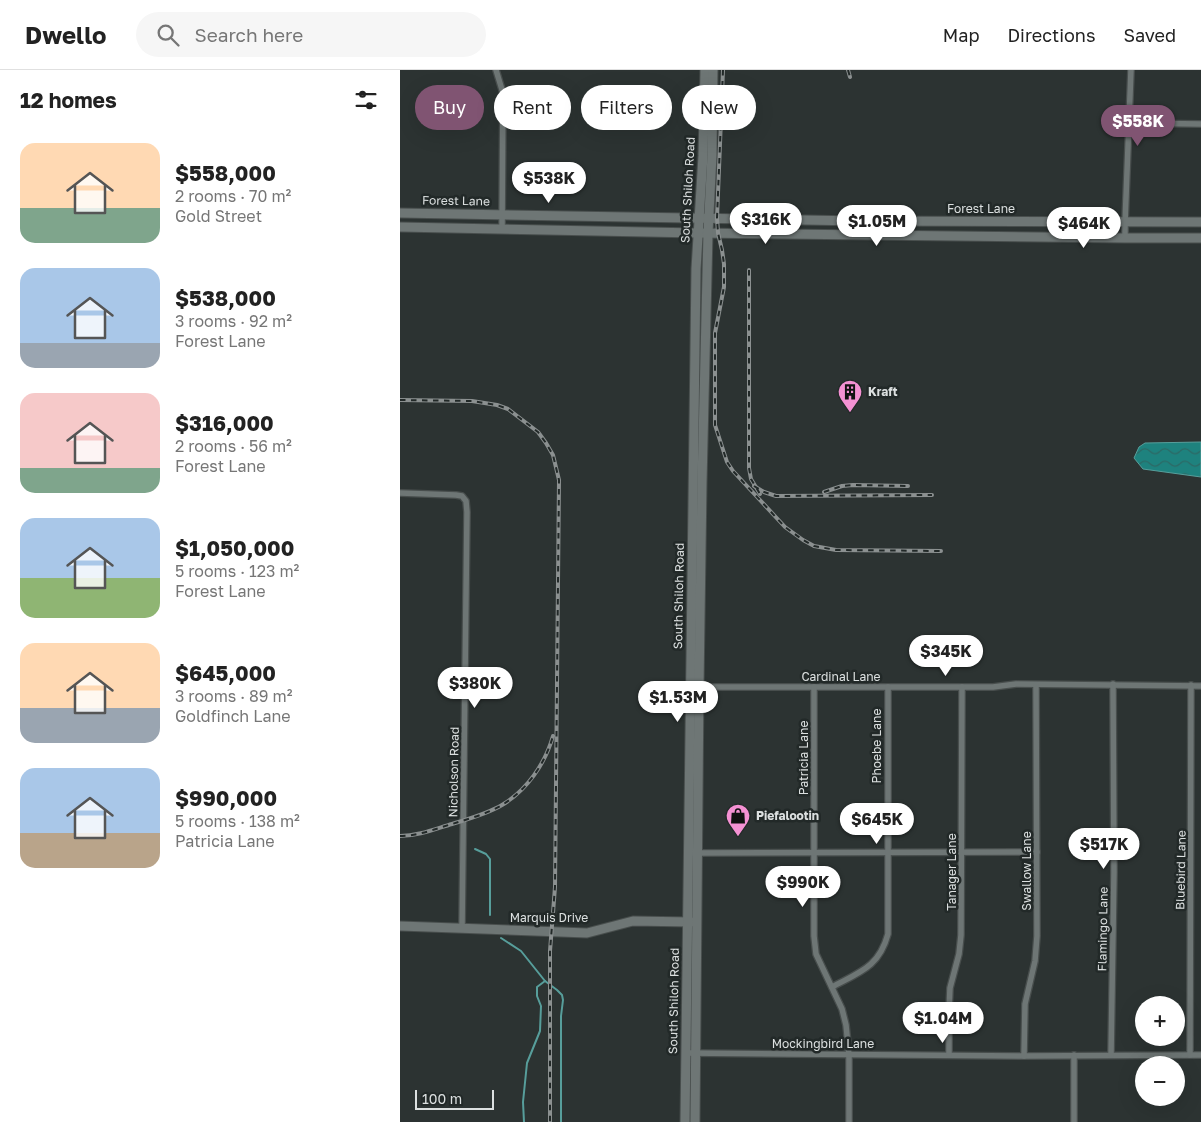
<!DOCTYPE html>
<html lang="en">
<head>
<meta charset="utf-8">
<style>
  :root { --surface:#fff; --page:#f6f6f6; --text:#222; --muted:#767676; --line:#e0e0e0; --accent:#805472 }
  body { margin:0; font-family:"Golos Text",sans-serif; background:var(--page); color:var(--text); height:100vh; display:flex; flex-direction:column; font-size:19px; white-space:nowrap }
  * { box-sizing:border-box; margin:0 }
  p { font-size:16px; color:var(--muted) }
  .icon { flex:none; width:28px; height:28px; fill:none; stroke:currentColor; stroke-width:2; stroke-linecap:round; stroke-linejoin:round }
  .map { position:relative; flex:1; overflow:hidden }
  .panel { display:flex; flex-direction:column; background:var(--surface); width:400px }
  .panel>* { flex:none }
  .top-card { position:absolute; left:15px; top:15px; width:475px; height:45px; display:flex; gap:10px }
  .buttons { position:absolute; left:735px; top:926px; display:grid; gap:10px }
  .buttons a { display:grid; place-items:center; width:50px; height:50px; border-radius:50%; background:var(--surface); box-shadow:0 5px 20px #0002; font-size:25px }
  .scale { position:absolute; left:15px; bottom:12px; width:79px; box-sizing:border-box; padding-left:5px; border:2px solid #dce0e0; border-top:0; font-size:14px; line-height:18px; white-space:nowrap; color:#dce0e0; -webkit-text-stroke:4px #222928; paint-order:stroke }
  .price { position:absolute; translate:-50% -42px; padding:0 11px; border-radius:18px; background:#fff; color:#222; font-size:16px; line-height:32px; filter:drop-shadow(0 1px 2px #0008) }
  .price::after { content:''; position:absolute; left:50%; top:30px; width:15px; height:11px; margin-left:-8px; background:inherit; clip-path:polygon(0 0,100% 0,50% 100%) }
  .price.current { background:var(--accent); color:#fff }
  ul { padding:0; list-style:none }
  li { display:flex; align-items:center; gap:15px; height:125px; padding:0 20px }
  li span { display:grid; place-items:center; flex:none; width:140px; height:100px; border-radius:15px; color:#555 }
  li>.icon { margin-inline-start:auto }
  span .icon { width:60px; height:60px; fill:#fffc; stroke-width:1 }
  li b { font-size:21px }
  h2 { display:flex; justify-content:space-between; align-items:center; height:60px; padding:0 20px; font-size:21px }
  .tag { padding:0 18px; border-radius:22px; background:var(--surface); box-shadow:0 5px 20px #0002; font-size:18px; line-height:45px }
  .tag.current { background:var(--accent); color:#fff }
  header { display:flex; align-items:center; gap:30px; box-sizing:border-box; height:70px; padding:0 25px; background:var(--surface); border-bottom:1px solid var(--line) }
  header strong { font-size:24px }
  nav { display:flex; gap:28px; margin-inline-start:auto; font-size:18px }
  .search { width:350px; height:45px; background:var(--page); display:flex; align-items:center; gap:12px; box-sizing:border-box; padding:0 18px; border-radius:28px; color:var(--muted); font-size:19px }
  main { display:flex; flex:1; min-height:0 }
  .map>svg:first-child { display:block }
  .water { fill:url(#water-waves); stroke:#579e9b }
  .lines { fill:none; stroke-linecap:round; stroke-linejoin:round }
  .stream { stroke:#579e9b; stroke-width:2 }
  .street-casing { stroke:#484e4d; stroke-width:8 }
  .secondary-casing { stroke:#484e4d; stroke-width:11 }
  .street { stroke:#6e7675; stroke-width:5.5 }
  .secondary { stroke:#6e7675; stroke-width:9 }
  .rail-casing { stroke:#8b9090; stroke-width:4 }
  .rail { stroke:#222928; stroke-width:2; stroke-dasharray:5.5; stroke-linecap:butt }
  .labels { text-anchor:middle; stroke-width:5; stroke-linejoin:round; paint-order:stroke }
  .street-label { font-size:12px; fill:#dce0e0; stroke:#222928 }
  .poi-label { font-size:12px; font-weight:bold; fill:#dce0e0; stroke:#222928; text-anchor:start }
</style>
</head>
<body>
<header>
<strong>Dwello</strong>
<div class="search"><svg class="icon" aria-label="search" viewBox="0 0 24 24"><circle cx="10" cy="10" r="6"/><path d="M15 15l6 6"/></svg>Search here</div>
<nav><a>Map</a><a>Directions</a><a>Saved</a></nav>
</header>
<main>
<section class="panel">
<h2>12 homes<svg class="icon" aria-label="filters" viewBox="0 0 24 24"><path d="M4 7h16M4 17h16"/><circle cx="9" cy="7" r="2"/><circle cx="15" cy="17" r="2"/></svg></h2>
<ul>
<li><span style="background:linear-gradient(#ffd9b3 65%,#7fa58c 0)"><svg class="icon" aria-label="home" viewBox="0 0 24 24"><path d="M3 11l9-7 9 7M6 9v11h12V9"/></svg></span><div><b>$558,000</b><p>2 rooms · 70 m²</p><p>Gold Street</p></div></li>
<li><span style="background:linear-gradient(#a9c7e8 75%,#9aa5b1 0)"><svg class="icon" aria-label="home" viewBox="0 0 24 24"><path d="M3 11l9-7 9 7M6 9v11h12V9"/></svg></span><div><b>$538,000</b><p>3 rooms · 92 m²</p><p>Forest Lane</p></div></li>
<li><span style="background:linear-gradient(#f6c9c9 75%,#7fa58c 0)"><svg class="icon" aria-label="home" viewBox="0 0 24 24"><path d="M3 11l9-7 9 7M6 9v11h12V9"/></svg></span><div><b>$316,000</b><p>2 rooms · 56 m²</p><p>Forest Lane</p></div></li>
<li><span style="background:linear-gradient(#a9c7e8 60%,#8fb573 0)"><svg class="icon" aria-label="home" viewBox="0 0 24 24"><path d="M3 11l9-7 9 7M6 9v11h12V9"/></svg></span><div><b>$1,050,000</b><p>5 rooms · 123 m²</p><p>Forest Lane</p></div></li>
<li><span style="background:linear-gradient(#ffd9b3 65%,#9aa5b1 0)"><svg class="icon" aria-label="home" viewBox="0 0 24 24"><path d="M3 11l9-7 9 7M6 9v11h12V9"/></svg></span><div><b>$645,000</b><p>3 rooms · 89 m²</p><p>Goldfinch Lane</p></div></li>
<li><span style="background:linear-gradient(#a9c7e8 65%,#b9a48a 0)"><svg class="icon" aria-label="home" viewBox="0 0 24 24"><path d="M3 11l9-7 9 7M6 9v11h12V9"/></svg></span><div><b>$990,000</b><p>5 rooms · 138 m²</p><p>Patricia Lane</p></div></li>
</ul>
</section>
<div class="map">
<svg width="801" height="1052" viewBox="0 0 801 1052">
  <defs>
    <pattern id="water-waves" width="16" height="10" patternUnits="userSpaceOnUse" patternTransform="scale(1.25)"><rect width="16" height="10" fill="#1e827e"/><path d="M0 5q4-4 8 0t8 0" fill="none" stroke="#2c6966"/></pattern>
  </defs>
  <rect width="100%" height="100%" fill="#2c3332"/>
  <!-- water -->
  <polygon class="water" points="801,372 801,407 743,399 734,388 739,377 745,373"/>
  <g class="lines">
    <!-- stream -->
    <g class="stream">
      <polyline points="75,779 86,784 90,789 90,845"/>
      <polyline points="101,868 121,881 145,911 157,920 162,925 163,930 161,946 161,1052"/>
      <polyline points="124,1052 123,1032 127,993 140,961 141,936 137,926 137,917 145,911"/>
    </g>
    <defs>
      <g id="street">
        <polyline points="96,0 103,23 102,159"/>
        <polyline points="729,53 801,54"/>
        <polyline points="725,168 725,153 731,0"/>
        <polyline points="0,423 56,425 62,426 66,431 67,442 62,859"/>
        <polyline points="296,617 593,617 616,614 801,616"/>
        <polyline points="414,617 414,866 416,884 442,939 446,955 449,985 449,1052"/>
        <polyline points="294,783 637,782"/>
        <path d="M432,917C460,902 479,897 488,864V617"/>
        <polyline points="286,983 624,986 801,985"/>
        <polyline points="549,985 549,941 550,918 559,884 561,865 562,617"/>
        <polyline points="711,985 714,802 713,614"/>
        <polyline points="790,985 791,615"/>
        <polyline points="624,986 625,934 635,891 637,866 636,615"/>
        <polyline points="674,1052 674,985"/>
      </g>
      <g id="secondary">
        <polyline points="0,143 460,151 801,152"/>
        <polyline points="0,157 297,163 725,168 801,168"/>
        <polyline points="0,856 187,863 233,851 291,852"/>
        <polyline points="285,1052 296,199 303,86 305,0"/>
        <polyline points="295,1052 299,617 302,413 308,163 312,85 313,0"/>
      </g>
    </defs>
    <!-- street casing -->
    <use href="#street" class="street-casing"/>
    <!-- secondary casing -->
    <use href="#secondary" class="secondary-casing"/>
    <!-- street -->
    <use href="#street" class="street"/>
    <!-- secondary -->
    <use href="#secondary" class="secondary"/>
    <defs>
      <g id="rail">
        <polyline points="323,0 317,148 318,163 322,180 324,194 324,217 315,263 315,355 327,392 333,401 385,457 403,470 414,476 436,480 541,481"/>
        <polyline points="448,0 450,7"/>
        <polyline points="349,200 349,398 351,409 360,424"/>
        <polyline points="0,330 72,331 97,335 108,339 138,362 146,373 153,385 159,410 155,817 150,881 150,1052"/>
        <polyline points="354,416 364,422 376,426 532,425"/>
        <polyline points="424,422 442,416 453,415 508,416"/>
        <path d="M0,766C18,766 35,759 52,754C68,749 87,744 102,735C127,720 145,694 153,666"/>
      </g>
    </defs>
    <!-- rail casing -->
    <use href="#rail" class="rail-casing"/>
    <!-- rail -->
    <use href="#rail" class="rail"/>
  </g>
  <!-- icons -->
  <defs>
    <symbol id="building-pin" viewBox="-11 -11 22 30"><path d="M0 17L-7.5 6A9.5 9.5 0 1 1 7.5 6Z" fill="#f491d3" stroke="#222928"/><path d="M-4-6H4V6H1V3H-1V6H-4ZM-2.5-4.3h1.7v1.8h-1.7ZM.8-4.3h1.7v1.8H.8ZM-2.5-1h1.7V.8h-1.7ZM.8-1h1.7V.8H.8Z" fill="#111"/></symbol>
    <symbol id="shop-pin" viewBox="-11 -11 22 30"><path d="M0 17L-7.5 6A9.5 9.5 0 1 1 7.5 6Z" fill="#f491d3" stroke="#222928"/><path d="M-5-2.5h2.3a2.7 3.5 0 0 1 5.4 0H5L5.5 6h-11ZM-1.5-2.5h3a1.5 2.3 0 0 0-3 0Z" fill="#111"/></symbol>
  </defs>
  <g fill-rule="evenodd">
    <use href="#building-pin" x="436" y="308" width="28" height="38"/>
    <use href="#shop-pin" x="324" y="732" width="28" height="38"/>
  </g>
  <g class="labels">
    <!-- street labels -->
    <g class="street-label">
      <text transform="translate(288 120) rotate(-87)" y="4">South Shiloh Road</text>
      <text transform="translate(56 131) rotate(1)" y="4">Forest Lane</text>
      <text x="581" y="143">Forest Lane</text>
      <text transform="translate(279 526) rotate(-89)" y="4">South Shiloh Road</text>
      <text x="441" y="611">Cardinal Lane</text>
      <text transform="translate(477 676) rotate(-90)" y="4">Phoebe Lane</text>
      <text transform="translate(404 688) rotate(-90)" y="4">Patricia Lane</text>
      <text transform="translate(54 702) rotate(-89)" y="4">Nicholson Road</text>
      <text transform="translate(781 800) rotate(-89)" y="4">Bluebird Lane</text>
      <text transform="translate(627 801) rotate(-90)" y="4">Swallow Lane</text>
      <text transform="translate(552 802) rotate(-90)" y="4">Tanager Lane</text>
      <text x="149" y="852">Marquis Drive</text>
      <text transform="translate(703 859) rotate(-89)" y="4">Flamingo Lane</text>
      <text transform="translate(274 931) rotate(-89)" y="4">South Shiloh Road</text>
      <text x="423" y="978">Mockingbird Lane</text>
    </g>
    <!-- poi labels -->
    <g class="poi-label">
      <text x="468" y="326">Kraft</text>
      <text x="356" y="750">Piefalootin</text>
    </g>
  </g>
</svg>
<div class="buttons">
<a>+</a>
<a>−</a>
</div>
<div class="scale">100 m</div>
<b class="price current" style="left:738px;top:77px">$558K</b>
<b class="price" style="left:149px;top:134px">$538K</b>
<b class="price" style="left:366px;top:175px">$316K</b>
<b class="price" style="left:477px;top:177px">$1.05M</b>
<b class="price" style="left:684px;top:179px">$464K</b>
<b class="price" style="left:546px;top:607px">$345K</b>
<b class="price" style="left:75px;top:639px">$380K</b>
<b class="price" style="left:278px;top:653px">$1.53M</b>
<b class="price" style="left:477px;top:775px">$645K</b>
<b class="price" style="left:704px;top:800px">$517K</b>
<b class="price" style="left:403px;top:838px">$990K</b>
<b class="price" style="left:543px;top:974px">$1.04M</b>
<div class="top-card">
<a class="tag current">Buy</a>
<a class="tag">Rent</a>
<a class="tag">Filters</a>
<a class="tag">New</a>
</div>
</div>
</main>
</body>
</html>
